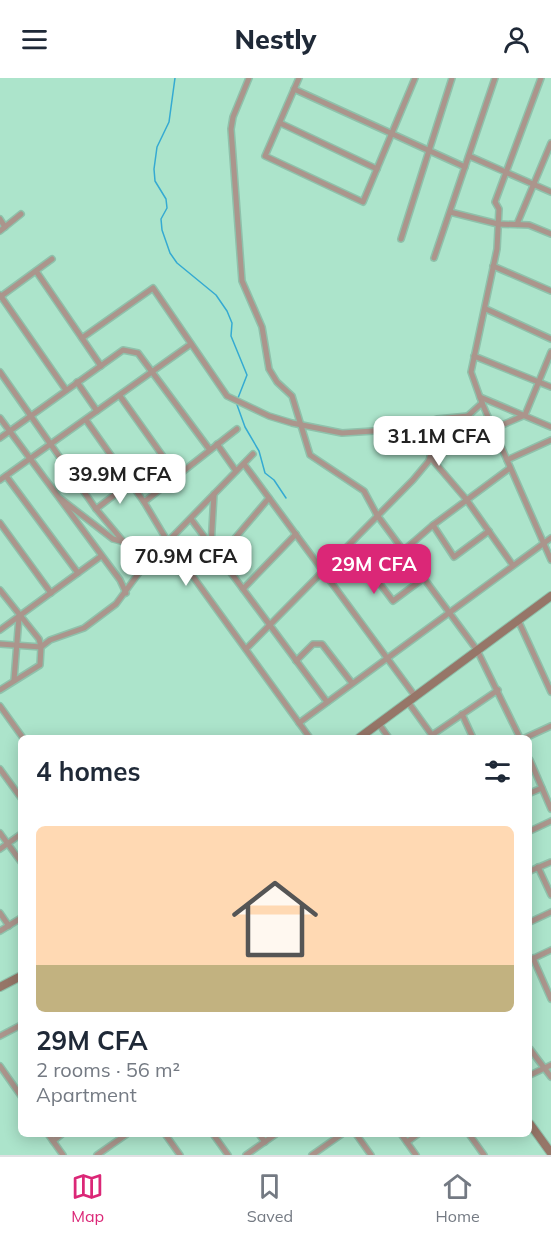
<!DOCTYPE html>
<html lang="en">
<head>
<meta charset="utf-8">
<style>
  :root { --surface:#fff; --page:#f6f6f7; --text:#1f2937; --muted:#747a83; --line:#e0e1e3; --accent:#db2777 }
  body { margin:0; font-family:Mulish,sans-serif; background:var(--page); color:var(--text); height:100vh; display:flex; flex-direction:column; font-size:22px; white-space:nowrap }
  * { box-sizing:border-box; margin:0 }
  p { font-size:20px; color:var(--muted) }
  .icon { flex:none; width:33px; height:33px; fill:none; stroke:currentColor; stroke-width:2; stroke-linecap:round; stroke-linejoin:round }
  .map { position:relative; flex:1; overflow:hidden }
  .sheet { position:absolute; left:18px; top:657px; width:514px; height:402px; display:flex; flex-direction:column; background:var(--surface); border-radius:9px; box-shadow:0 3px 15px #0003 }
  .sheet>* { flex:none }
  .price { position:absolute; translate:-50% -51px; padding:0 14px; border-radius:12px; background:#fff; color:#222; font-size:20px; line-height:39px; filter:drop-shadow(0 2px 3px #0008) }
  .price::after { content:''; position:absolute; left:50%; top:36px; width:18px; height:14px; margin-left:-9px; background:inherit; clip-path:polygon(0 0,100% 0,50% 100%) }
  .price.on { background:var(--accent); color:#fff }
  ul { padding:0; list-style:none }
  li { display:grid; align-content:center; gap:12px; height:318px; padding:0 18px }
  li span { display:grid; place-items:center; height:186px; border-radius:9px; color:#555 }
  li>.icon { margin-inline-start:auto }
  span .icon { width:108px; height:108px; fill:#fffc; stroke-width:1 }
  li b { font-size:26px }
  h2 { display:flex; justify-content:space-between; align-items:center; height:72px; padding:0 18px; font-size:26px }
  header { display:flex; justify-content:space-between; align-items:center; height:78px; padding:0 18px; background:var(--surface); font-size:27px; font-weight:800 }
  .tab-bar { display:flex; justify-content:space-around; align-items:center; height:84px; border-top:2px solid var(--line); background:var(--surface); font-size:16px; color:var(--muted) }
  .tab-bar a { display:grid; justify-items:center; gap:3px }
  .tab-bar .on { color:var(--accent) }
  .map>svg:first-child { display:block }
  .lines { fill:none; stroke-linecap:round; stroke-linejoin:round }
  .stream { stroke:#35aad2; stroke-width:1.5 }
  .street-casing { stroke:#8fc1ab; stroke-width:8 }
  .secondary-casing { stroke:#8fc1ab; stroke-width:10 }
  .street { stroke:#ab958c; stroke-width:5 }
  .secondary { stroke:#967668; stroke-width:8 }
</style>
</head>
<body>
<header><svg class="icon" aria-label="menu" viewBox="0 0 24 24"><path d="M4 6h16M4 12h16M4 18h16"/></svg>Nestly<svg class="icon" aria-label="person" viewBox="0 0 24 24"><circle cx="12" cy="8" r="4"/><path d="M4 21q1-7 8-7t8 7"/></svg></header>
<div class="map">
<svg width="551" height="1077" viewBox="0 0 551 1077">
  <rect width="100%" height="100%" fill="#ace4cb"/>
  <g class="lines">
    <!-- stream -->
    <g class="stream">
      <polyline points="175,0 169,44 157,69 154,91 155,103 166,121 167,130 161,141 162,152 170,175 177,185 216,217 227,233 232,245 231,258 247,297 238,320"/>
      <polyline points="236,324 245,349 259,373 265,395 274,402 286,420"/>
    </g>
    <defs>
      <g id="street">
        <polyline points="249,0 233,39 231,51 242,203 262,249 269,291 277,304 292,318 310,377 364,413 377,437 477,572 520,660"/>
        <polyline points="299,0 265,78 363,124 415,0"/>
        <polyline points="541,0 495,124 499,131 497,171 471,294 482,325 551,482"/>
        <polyline points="294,11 465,89"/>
        <polyline points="280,45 377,91"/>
        <polyline points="469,78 551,114"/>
        <polyline points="450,134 498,146 529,147 551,156"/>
        <polyline points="0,141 5,149"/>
        <polyline points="517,146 551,65"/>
        <polyline points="0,153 21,136"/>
        <polyline points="401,161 452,0"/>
        <polyline points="434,180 495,0"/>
        <polyline points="493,188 551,213"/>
        <polyline points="36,193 101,288"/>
        <polyline points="0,217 66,312"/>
        <polyline points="0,219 52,181"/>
        <polyline points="486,231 551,261"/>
        <polyline points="82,260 153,210 227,318 269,338 292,345 342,355 405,351 437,341 468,338"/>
        <polyline points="474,278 551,309"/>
        <polyline points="0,294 96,431 144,488"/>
        <polyline points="77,304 97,333"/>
        <polyline points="120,318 177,398"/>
        <polyline points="480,319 551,349"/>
        <polyline points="0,340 120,502 126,515"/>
        <polyline points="86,342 144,424 168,464 310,660"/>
        <polyline points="493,351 525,337 551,274"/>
        <polyline points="0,360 123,272 138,275 210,372"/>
        <polyline points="217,366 236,393"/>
        <polyline points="430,379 466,421 512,486"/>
        <polyline points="507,382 551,362"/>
        <polyline points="244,386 415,618"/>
        <polyline points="6,398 78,495"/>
        <polyline points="0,402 191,266"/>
        <polyline points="61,421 113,461 124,464"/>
        <polyline points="144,424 237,351"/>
        <polyline points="96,431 130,405"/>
        <polyline points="191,441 327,624"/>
        <polyline points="0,445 51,515"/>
        <polyline points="433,447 454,479 489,453"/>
        <polyline points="211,468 214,416"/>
        <polyline points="219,479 269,420"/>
        <polyline points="424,500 393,523 374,498 433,447 510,390"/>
        <polyline points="243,511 296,456"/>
        <polyline points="0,512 39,561 41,569 0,566"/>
        <polyline points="518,542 551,614"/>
        <polyline points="0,552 100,479"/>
        <polyline points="246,571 413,402 428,384 438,365 482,325"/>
        <polyline points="296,583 313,566 322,566 352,605"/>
        <polyline points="14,602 19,539"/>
        <polyline points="0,612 40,587 41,569 50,562 84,550 116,526 144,488 253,376"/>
        <polyline points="408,624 434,660"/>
        <polyline points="0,628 23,660"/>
        <polyline points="462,636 473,660"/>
        <polyline points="299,645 551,460"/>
        <polyline points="379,646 389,660"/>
        <polyline points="432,657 498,612"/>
        <polyline points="525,660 551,648"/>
        <polyline points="530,682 551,731"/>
        <polyline points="0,691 21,720"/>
        <polyline points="530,715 542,710"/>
        <polyline points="530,753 551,743"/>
        <polyline points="0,755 21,784"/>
        <polyline points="0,771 21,756"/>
        <polyline points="538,789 551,817"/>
        <polyline points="530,793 551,784"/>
        <polyline points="0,835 9,848"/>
        <polyline points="530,844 551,834"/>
        <polyline points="0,853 21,840"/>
        <polyline points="533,880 551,921"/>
        <polyline points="530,882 551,872"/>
        <polyline points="0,958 21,947"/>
        <polyline points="530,971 551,999"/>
        <polyline points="0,988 21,1018"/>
        <polyline points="530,997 551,987"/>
        <polyline points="48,1056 63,1077"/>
        <polyline points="165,1056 180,1077"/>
        <polyline points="213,1056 228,1077"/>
        <polyline points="259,1056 265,1064"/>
        <polyline points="356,1056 371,1077"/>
        <polyline points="401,1056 416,1077"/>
        <polyline points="469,1056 484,1077"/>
        <polyline points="53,1063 62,1056"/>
        <polyline points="407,1064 418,1056"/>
        <polyline points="97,1077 127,1056"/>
        <polyline points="246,1077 276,1056"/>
        <polyline points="312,1077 342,1056"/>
      </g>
      <g id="secondary">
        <polyline points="359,660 551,518"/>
        <polyline points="0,909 21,898"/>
        <polyline points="530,1046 551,1075"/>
      </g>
    </defs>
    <!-- street casing -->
    <use href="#street" class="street-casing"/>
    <!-- secondary casing -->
    <use href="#secondary" class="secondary-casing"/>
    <!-- street -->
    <use href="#street" class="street"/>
    <!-- secondary -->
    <use href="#secondary" class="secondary"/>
  </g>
</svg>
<b class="price" style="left:439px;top:389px">31.1M CFA</b>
<b class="price" style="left:120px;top:427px">39.9M CFA</b>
<b class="price" style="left:186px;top:509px">70.9M CFA</b>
<b class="price on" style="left:374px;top:517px">29M CFA</b>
<section class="sheet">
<h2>4 homes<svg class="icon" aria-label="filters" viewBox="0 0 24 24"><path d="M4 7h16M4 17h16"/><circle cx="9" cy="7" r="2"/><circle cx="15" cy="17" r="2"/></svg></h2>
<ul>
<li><span style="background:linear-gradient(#ffd9b3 75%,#c2b280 0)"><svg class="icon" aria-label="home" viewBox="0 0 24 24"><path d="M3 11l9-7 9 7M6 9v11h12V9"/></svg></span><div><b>29M CFA</b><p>2 rooms · 56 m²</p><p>Apartment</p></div></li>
</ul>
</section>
</div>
<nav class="tab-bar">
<a class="on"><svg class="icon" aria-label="map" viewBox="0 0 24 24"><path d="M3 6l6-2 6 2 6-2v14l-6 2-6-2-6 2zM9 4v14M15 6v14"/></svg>Map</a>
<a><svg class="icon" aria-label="saved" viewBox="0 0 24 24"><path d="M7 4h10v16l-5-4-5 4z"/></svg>Saved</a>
<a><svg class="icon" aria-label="home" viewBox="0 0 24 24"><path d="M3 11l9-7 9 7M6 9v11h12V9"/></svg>Home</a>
</nav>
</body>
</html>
